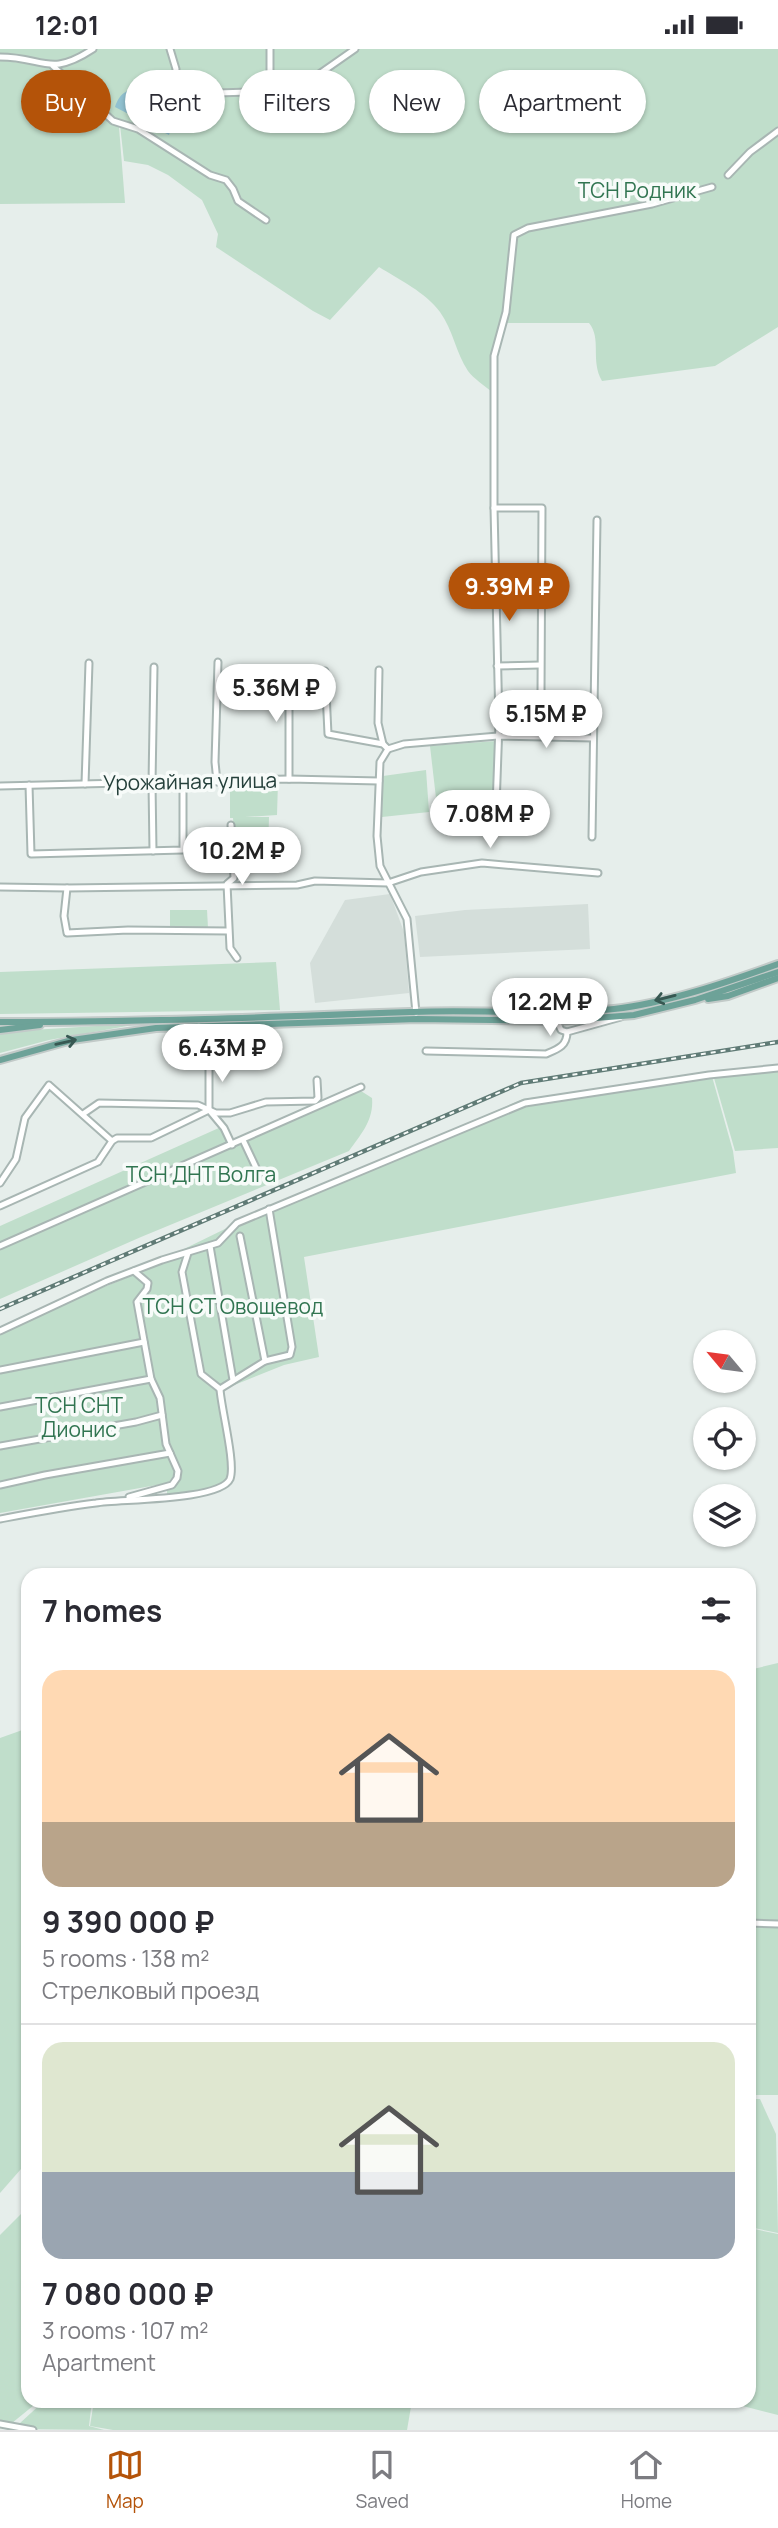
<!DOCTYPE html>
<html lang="en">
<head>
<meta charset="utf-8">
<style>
  :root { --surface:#fff; --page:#f7f7f7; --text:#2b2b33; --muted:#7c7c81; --line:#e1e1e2; --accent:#b45309 }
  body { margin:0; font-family:Manrope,sans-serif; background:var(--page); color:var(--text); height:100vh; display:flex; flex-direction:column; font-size:26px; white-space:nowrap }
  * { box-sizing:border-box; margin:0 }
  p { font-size:23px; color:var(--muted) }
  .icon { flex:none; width:38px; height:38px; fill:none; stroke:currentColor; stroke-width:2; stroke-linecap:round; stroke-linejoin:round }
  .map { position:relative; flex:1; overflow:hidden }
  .side { position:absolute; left:21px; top:1519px; width:735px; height:840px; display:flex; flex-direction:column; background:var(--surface); border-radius:21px; box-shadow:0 2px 5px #0004 }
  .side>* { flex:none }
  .hud { position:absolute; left:21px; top:21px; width:737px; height:63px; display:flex; gap:14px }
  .needle { width:46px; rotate:299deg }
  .fabs { position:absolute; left:693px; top:1281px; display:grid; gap:14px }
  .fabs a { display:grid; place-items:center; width:63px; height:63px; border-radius:50%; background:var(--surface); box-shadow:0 2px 5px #0004; font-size:35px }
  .price { position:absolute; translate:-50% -60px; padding:0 16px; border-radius:24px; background:#fff; color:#222; font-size:23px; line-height:46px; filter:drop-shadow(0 2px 4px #0008) }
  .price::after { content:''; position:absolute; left:50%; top:42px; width:21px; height:16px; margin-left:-10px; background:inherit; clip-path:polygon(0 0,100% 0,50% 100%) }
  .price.on { background:var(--accent); color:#fff }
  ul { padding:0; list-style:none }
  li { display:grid; align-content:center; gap:14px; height:371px; padding:0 21px }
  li+li { border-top:2px solid var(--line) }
  li span { display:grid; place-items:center; height:217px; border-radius:21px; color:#555 }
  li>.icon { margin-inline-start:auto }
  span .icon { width:126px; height:126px; fill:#fffc; stroke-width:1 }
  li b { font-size:30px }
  h2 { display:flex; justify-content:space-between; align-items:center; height:84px; padding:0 21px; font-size:30px }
  .tag { padding:0 24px; border-radius:32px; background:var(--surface); box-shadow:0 2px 5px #0004; font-size:24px; line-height:63px }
  .tag.on { background:var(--accent); color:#fff }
  .status { display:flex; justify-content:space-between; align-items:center; height:49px; padding:0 35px; background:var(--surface); direction:ltr }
  .status svg { height:19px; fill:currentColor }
  .tabs { display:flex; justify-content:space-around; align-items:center; height:98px; border-top:2px solid var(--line); background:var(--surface); font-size:19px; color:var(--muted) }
  .tabs a { display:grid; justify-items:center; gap:4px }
  .tabs .on { color:var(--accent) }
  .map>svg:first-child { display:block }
  .built { fill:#d4deda }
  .green { fill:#c0decb }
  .water { fill:#91c1d0 }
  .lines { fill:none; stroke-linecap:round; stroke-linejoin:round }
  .minor-casing { stroke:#a8b6b3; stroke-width:9 }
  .major-casing { stroke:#c2cac8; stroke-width:10 }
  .minor { stroke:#fff; stroke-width:5 }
  .major { stroke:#6da298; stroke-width:6 }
  .rail-casing { stroke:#607b76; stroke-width:4.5 }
  .rail { stroke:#f7fbf9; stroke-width:2; stroke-dasharray:5; stroke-linecap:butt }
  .oneway { stroke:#375852 }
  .labels { text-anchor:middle; stroke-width:7; stroke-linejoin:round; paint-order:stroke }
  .park-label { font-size:21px; fill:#317551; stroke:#f7fbf9 }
  .street-label { font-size:21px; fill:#25403b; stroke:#f7fbf9 }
</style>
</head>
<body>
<div class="status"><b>12:01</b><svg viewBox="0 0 49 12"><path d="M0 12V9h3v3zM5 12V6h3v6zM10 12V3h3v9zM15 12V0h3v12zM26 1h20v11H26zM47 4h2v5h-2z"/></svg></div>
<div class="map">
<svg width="778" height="2381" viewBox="0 0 778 2381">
  <rect width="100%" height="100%" fill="#e6eeeb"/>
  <!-- built -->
  <g class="built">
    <polygon points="390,845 404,883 409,944 315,954 310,914 345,851"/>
    <polygon points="588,855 590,900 420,908 415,867 465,861"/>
  </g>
  <!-- green -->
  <g class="green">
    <path d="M0,0H778V278L715,317L602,332C590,311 602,290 589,274H502L493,303L492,343C484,336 474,330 468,322C456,304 453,281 440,263C425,243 400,231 379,218L330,271L313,262L216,198L218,185L202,151L168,126L148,116L124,112L120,76L53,19L119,78L125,154L0,155V11L49,18L0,10Z"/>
    <polygon points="496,692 494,756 472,756 465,761 436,749 430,697"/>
    <polygon points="426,721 429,763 382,768 383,727"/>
    <polygon points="278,733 277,766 245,768 269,768 268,801 235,801 233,769 230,769 230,735"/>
    <polygon points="170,861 207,861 208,879 170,880"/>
    <polygon points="276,913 280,961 0,965 0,923"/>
    <polygon points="144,974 49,991 0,1004 0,983"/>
    <polygon points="778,1020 778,1099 735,1102 714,1029"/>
    <path d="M711,1024L733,1102L736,1124L304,1208L319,1308L284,1316L222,1341L234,1422C233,1432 229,1436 221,1442L167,1452V1436L174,1430V1426L168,1434L0,1464V1280L141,1223L145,1232H149L141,1221L229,1178L523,1050Z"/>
    <path d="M361,1042L372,1049C374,1071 361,1085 349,1102L141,1188L0,1250V1177L221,1078L232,1098Z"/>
    <polygon points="778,1614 778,2046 749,2046 749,1621"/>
    <polygon points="28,1679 28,2112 0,2144 0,1689"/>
    <polygon points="749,2050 760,2050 776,2085 778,2184 749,2178"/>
    <polygon points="28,2158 28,2352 39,2352 12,2374 0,2372 0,2186"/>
    <polygon points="749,2179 778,2185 778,2366 735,2355 734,2352 749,2352"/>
    <polygon points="44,2352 92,2352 89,2377 104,2381 18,2380 19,2375"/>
    <polygon points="94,2352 412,2352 407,2381 113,2381 90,2377"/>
  </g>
  <!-- water -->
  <path class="water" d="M143,38L161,44L162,56L174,69L169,86L115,58C120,43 128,40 143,38Z"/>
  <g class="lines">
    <defs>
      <g id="minor">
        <polyline points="170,0 176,20 174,38 187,45 277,42 312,30 355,0"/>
        <path d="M0,8C44,8 49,29 93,0"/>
        <polyline points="53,17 113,72 138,80 210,126 226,131 233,140 238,152 266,171"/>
        <polyline points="270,42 270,0"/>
        <polyline points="728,126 750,103 778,82"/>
        <polyline points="494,459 542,459 541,645"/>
        <polyline points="497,617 540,616"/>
        <polyline points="379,621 378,674 383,695"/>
        <polyline points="325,622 328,685 383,695 388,700"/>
        <polyline points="388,700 380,713 377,787 380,817 407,870 416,964"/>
        <polyline points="388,700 404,695 498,687 593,689"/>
        <polyline points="289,730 289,620"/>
        <polyline points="217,733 215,713 218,613"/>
        <polyline points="152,734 154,618"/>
        <polyline points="152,734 153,802"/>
        <polyline points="85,735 89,614"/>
        <polyline points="29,736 31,805 183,801 183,734"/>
        <polyline points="0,737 289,730 379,732"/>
        <polyline points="496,758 499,675 494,459 494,307 506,263 514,186 528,179 652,155 712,138"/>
        <polyline points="231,776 234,829 227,835 230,899 237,909"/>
        <polyline points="592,788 597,471"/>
        <polyline points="0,838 67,839 297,836 315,832 388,834 421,823 482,814 598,824"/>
        <polyline points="67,839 64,867 67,884 128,881 228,882"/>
        <polyline points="557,972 561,981 567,983 621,968"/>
        <polyline points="199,977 202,1006 209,1009 209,1061 224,1079 232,1096"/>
        <path d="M426,1002L546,1005C558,1000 567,997 567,983"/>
        <polyline points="83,1065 99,1054 198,1056 216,1064 230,1064 266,1053 315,1052 318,1049 317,1031"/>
        <polyline points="243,1091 259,1125"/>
        <polyline points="0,1134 16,1110 25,1069 49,1036 112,1092"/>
        <polyline points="0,1157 98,1113 112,1092 117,1089 151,1089 209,1061"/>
        <polyline points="240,1187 265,1312"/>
        <polyline points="0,1197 361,1038"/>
        <polyline points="210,1197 233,1331"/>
        <polyline points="188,1204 182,1223 201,1325 220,1340"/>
        <polyline points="0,1282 107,1232 162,1211 218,1194 237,1174 525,1054 709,1026 778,1019"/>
        <polyline points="0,1321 144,1293"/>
        <polyline points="220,1340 265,1312 290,1306 292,1298 269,1160"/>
        <polyline points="0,1358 151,1330"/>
        <polyline points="0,1397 136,1373 162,1366"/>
        <polyline points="0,1436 45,1426 170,1404"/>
        <polyline points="129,1448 172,1436 177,1429 178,1422 166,1395 160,1349 151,1330 137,1253 147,1240 148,1234 134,1222"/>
        <path d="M0,1470C32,1464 63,1458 96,1454C119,1450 220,1452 230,1430C236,1415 221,1359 220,1340"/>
        <polyline points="749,1874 778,1875"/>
        <polyline points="0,2375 33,2381"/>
      </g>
      <g id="major">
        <polyline points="708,950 728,947 778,929"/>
        <path d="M0,973C138,973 275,968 413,963C480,960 548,967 614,960C667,954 728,933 778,915"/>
        <polyline points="0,981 40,976"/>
        <polyline points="0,1011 72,991 156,979 417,970 557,972 634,966 695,951 778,923"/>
      </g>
    </defs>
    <!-- minor casing -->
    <use href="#minor" class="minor-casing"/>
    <!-- major casing -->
    <use href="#major" class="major-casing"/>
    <!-- minor -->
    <use href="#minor" class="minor"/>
    <!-- major -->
    <use href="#major" class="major"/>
    <defs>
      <polyline id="rail" points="0,1260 521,1034 778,993"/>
    </defs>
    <!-- rail casing -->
    <use href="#rail" class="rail-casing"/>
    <!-- rail -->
    <use href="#rail" class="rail"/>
  </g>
  <!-- one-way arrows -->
  <defs><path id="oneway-shaft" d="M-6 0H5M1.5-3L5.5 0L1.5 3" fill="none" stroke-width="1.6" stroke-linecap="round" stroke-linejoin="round" transform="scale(1.75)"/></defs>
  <g class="oneway">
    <use href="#oneway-shaft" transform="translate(665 949) rotate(166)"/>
    <use href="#oneway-shaft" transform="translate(66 993) rotate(-13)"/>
  </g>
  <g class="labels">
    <!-- park labels -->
    <g class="park-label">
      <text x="637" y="149">ТСН Родник</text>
      <text x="201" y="1133">ТСН ДНТ Волга</text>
      <text x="233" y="1265">ТСН СТ Овощевод</text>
      <text x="79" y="1364">ТСН СНТ<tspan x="79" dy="24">Дионис</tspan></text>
    </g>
    <!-- street labels -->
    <g class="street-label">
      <text transform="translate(190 733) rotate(-1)" y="7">Урожайная улица</text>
    </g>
  </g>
</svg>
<div class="fabs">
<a><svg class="needle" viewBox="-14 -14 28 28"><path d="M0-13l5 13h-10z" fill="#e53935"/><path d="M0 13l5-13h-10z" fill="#7c7c81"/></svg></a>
<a><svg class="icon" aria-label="locate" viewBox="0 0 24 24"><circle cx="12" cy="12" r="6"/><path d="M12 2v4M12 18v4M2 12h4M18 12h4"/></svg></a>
<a><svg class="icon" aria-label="layers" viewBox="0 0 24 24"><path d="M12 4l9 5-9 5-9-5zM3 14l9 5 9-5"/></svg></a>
</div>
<b class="price on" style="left:509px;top:574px">9.39M ₽</b>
<b class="price" style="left:276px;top:675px">5.36M ₽</b>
<b class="price" style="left:546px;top:701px">5.15M ₽</b>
<b class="price" style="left:490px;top:801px">7.08M ₽</b>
<b class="price" style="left:242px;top:838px">10.2M ₽</b>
<b class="price" style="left:550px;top:989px">12.2M ₽</b>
<b class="price" style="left:222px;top:1035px">6.43M ₽</b>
<div class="hud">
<a class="tag on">Buy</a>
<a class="tag">Rent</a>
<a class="tag">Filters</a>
<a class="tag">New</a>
<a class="tag">Apartment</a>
</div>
<section class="side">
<h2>7 homes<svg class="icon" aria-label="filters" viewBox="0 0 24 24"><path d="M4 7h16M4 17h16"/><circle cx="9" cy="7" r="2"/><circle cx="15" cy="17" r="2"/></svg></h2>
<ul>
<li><span style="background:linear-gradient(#ffd9b3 70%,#b9a48a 0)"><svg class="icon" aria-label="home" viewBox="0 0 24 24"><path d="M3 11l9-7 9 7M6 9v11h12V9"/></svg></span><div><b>9 390 000 ₽</b><p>5 rooms · 138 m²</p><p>Стрелковый проезд</p></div></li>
<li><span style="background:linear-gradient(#dfe7d0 60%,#9aa5b1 0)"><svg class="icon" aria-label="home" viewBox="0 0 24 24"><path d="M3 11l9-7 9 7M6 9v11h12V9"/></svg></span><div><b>7 080 000 ₽</b><p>3 rooms · 107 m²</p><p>Apartment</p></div></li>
</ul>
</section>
</div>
<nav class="tabs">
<a class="on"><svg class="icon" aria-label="map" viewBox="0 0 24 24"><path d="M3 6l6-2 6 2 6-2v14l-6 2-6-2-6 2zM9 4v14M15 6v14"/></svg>Map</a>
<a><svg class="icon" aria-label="saved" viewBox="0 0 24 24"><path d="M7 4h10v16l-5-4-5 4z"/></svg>Saved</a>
<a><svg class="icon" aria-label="home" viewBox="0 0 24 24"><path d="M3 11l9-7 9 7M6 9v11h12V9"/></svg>Home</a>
</nav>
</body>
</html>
